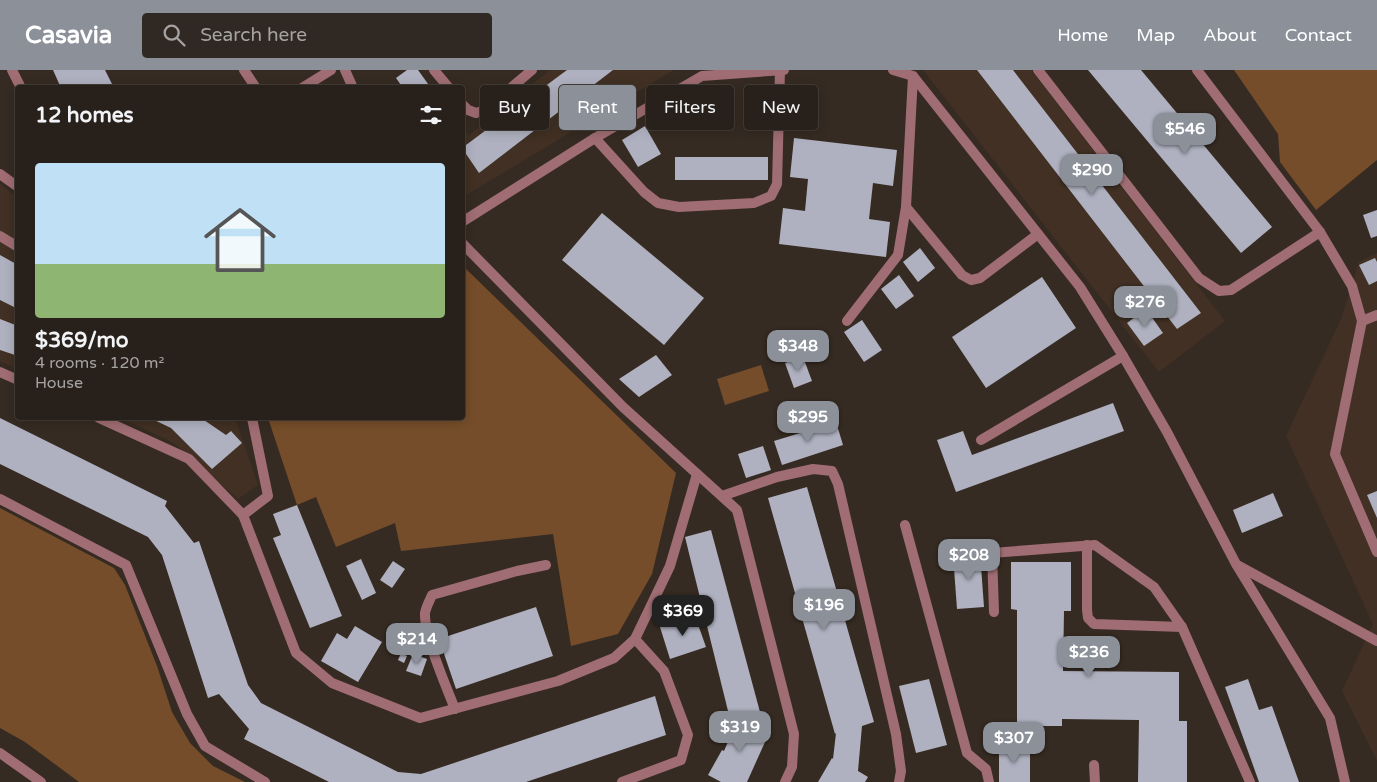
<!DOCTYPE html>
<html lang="en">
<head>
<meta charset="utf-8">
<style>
  :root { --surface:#28201a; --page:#302823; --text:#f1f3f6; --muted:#a5a3a2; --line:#443e39; --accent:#8c9099 }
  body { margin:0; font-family:"Varela Round",sans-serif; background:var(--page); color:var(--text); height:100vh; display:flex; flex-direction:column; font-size:19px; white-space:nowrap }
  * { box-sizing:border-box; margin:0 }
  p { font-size:16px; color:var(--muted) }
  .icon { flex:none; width:28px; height:28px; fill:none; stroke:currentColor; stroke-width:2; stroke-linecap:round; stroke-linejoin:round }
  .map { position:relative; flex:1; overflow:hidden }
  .drawer { position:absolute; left:15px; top:15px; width:450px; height:335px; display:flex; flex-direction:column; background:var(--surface); border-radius:5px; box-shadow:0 2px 12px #0003,0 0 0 1px var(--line) }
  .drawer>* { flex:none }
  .hud { position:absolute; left:480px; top:15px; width:475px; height:45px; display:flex; gap:10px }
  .price { position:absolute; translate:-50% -42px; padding:0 11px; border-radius:10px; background:var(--accent); color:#fff; font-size:16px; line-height:32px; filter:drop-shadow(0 1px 2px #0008) }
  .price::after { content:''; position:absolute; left:50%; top:30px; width:15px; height:11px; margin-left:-8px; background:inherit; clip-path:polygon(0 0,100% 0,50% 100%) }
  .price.current { background:#222; color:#fff }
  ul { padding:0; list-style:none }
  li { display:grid; align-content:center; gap:10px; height:265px; padding:0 20px }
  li+li { border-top:1px solid var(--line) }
  li span { display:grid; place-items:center; height:155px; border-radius:5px; color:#555 }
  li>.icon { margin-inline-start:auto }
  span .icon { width:90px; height:90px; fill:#fffc; stroke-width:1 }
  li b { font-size:21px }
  h2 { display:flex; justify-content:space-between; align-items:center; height:60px; padding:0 20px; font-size:21px }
  .pill { padding:0 18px; border-radius:5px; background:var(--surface); box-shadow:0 2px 12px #0003,0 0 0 1px var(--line); font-size:18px; line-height:45px }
  .pill.current { background:var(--accent); color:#fff }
  header { display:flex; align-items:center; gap:30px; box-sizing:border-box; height:70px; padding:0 25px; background:var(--accent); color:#fff }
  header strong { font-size:24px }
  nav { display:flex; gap:28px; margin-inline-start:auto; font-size:18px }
  .search { width:350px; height:45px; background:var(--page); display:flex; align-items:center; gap:12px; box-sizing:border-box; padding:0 18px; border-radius:5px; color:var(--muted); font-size:19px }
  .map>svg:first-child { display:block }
  .built { fill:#413023 }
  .green { fill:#754d2a }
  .building { fill:#afb1c0 }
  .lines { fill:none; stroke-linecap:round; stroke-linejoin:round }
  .service { stroke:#9f6d73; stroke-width:10 }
  .minor { stroke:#9f6d73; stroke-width:10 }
</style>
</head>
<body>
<header>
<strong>Casavia</strong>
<div class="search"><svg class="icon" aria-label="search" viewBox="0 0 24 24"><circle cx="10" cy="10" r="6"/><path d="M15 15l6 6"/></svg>Search here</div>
<nav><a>Home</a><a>Map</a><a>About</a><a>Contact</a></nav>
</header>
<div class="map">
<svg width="1377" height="712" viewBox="0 0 1377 712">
  <rect width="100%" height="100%" fill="#362b22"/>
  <!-- built -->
  <g class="built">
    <polygon points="550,0 674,0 463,127 462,57 469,65"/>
    <polygon points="923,0 1031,0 1225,251 1159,302"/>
    <polygon points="0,114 17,127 17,299 0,291"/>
    <polygon points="1377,183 1377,691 1342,621 1373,554 1286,366 1341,249 1359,192"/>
    <polygon points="121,348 235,348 258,415 238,429 174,373"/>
  </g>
  <!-- green -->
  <g class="green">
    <polygon points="1234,0 1377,0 1377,90 1316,140 1280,92 1278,64"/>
    <polygon points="463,196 676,403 652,504 618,564 571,576 553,464 401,481 395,453 336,477 316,427 297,435 268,348 462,348"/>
    <polygon points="761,295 769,321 725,335 717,309"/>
    <polygon points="0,438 114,498 125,515 157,596 172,642 190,673 213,696 245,712 79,712 25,672 0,658"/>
  </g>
  <!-- building -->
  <g class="building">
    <polygon points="53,0 105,0 114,18 61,18"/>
    <polygon points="407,0 418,0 431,18 403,18 396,8"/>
    <polygon points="567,0 613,0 479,103 462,78"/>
    <polygon points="977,0 1013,0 1201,243 1177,259"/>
    <polygon points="1088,0 1141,0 1272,157 1241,183"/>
    <polygon points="645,56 661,84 638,97 622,70"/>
    <polygon points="794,68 897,80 893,116 873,113 869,149 890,152 886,187 779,174 783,138 805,141 808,109 790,107"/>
    <rect x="675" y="87" width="93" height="23"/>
    <polygon points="1377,140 1377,166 1371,168 1363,145"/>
    <polygon points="602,143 704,228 664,275 562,190"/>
    <polygon points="920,178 935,198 918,212 903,192"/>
    <polygon points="0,185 18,195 18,239 0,230"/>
    <polygon points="1375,188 1377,192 1377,211 1369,215 1359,195"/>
    <polygon points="899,205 914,226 896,239 881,219"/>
    <polygon points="1042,207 1076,258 986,318 952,267"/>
    <polygon points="1146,239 1163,263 1144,276 1127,253"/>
    <polygon points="0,249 18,256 18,286 0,280"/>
    <polygon points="862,250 882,280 864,292 844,262"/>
    <polygon points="656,285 672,305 639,327 619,309"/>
    <polygon points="803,287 812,311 794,318 785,293"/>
    <polygon points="1113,333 1124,361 956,422 937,370 963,361 972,385"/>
    <polygon points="0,348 167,431 165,436 194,473 199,471 248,615 261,633 398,702 421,704 655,626 666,665 526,712 329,712 244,669 249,659 219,624 208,628 162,485 148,467 0,394"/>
    <polygon points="150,348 201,348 226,365 231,361 242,373 212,399 171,358"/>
    <polygon points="836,352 843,375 782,395 774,371"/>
    <polygon points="763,376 771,400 746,408 738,384"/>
    <polygon points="807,417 874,652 862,656 858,701 868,707 865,712 818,712 832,688 833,689 836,663 835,664 768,428"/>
    <polygon points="1377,421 1377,448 1367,425"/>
    <polygon points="1273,423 1283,446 1242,463 1233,440"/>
    <polygon points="297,435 342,546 310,558 273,468 281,465 273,444"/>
    <polygon points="711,460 760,642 729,645 685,467"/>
    <polygon points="980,483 984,537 957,539 953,485"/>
    <polygon points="361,489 376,523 362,530 346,496"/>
    <polygon points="393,491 405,499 392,518 380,510"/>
    <polygon points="1011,492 1071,492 1071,541 1064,541 1063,601 1179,602 1179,651 1187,651 1187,712 1138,712 1139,650 1062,649 1062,656 1017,656 1017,540 1011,539"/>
    <polygon points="536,537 553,586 456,619 439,569"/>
    <polygon points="695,546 706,577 670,589 660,557"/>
    <polygon points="355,556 382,572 358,612 321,591 337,563 347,569"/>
    <polygon points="401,583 407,586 404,593 398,590"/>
    <polygon points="413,584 427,589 421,606 406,601"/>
    <polygon points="929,609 947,675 916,683 899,616"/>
    <polygon points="1248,609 1259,640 1272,636 1299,712 1259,712 1225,617"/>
    <polygon points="734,652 763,653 765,672 747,712 721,712 708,705 722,680 724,681 734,658"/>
    <rect x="999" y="676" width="31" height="36"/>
  </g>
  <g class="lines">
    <!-- service -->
    <g class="service">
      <polyline points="12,0 21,18"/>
      <polyline points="244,0 256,18"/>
      <polyline points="434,0 449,18"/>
      <polyline points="893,0 913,6 1080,217 1123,286 1167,362 1236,494 1330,648 1345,712"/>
      <polyline points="1038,0 1199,208 1219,221 1231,220 1320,162"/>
      <polyline points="1197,0 1320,162 1352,216 1362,251 1335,384 1377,482"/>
      <polyline points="302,18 331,0"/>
      <polyline points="462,34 468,40 476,43 485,40 532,0"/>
      <polyline points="595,68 644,122 658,133 679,137 754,133 771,126 777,114 780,0"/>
      <polyline points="906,137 962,205 971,210 980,208 1038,164"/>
      <polyline points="462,152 595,68 702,6 784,0"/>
      <polyline points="0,166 18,177"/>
      <polyline points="847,251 898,185 906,137 913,6"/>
      <polyline points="1362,251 1377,245"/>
      <polyline points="0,302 18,310"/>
      <polyline points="99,348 189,389 243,445 296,583 332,613 420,648 558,611 614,588 635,569 670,496 697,404"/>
      <polyline points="981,370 1123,286"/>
      <polyline points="722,426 777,407 813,399 832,401 838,414 896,664 901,701 899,712"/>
      <polyline points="0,429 126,495 187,644 205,676 265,712"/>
      <polyline points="905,455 967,683 986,699 989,712"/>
      <polyline points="1087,475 1087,540 1088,548 1094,554 1182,557"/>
      <polyline points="1237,495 1377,571"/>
      <polyline points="994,542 992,483 1095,475 1154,517 1182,557 1250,712"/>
      <path d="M455,639C446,616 424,566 425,543C426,537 430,530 432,525L517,501L546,495"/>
      <polyline points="0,683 41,712"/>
      <polyline points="1094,695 1095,712"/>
      <polyline points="622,712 681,690 688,665 664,601 635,569"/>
    </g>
    <!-- minor -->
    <g class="minor">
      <polyline points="345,0 353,18"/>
      <polyline points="0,104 18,117"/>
      <polyline points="462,173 623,337 737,440 794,664 792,697 785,712"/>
      <polyline points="243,445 268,426 252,348"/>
    </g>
  </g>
</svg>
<b class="price" style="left:1185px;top:85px">$546</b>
<b class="price" style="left:1092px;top:126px">$290</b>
<b class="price" style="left:1145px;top:258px">$276</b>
<b class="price" style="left:798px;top:302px">$348</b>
<b class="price" style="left:808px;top:373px">$295</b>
<b class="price" style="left:969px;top:511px">$208</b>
<b class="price" style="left:824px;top:561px">$196</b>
<b class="price current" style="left:683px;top:567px">$369</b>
<b class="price" style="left:417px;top:595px">$214</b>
<b class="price" style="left:1089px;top:608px">$236</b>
<b class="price" style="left:740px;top:683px">$319</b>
<b class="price" style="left:1014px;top:694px">$307</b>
<div class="hud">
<a class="pill">Buy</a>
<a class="pill current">Rent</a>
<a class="pill">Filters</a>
<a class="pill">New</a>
</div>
<section class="drawer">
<h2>12 homes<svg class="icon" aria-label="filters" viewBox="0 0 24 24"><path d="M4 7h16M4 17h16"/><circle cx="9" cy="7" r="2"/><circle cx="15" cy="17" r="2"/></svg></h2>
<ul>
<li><span style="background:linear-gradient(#bfe0f5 65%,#8fb573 0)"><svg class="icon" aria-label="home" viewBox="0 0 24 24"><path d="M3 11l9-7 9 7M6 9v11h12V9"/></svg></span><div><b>$369/mo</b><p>4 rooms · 120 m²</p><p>House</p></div></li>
</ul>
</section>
</div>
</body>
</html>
